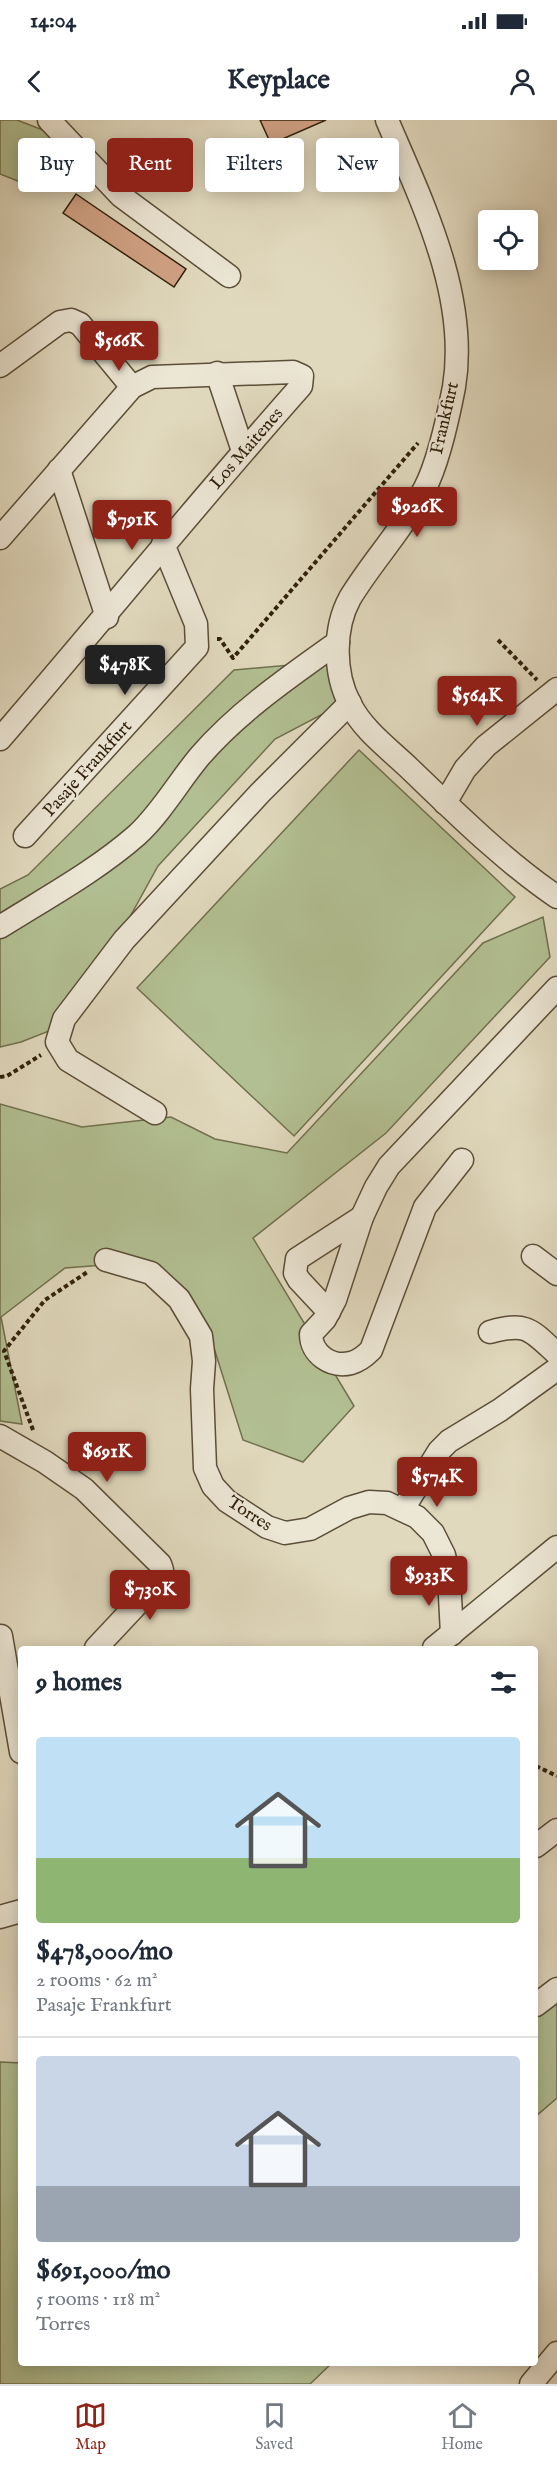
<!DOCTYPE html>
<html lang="en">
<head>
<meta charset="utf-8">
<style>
  :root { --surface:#fff; --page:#f6f6f7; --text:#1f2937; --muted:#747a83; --line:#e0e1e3; --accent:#8f2418 }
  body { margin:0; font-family:"IM FELL English",serif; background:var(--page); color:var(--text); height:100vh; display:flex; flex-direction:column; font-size:22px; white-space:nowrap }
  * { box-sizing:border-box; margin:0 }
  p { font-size:20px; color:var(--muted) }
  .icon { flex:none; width:33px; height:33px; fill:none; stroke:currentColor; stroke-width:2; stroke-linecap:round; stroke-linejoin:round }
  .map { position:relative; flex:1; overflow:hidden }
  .sheet { position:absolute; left:18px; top:1526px; width:520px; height:720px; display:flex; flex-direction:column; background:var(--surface); border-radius:6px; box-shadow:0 3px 15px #0003 }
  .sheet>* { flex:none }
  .hud { position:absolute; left:18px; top:18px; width:522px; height:54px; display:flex; gap:12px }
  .fabs { position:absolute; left:478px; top:90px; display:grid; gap:12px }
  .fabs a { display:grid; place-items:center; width:60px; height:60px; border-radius:6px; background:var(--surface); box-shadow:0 3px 15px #0003; font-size:30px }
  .price { position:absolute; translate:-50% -51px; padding:0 14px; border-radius:6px; background:var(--accent); color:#fff; font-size:20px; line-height:39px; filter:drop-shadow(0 2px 3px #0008) }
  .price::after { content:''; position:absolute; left:50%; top:36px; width:18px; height:14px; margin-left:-9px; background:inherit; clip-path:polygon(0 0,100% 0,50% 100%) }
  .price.active { background:#222; color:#fff }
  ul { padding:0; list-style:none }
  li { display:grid; align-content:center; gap:12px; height:318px; padding:0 18px }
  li+li { border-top:2px solid var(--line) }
  li span { display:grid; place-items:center; height:186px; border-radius:6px; color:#555 }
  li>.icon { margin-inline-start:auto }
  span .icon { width:108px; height:108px; fill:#fffc; stroke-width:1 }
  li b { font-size:26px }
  h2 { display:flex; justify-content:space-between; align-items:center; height:72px; padding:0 18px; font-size:26px }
  .pill { padding:0 21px; border-radius:6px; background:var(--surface); box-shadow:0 3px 15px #0003; font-size:21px; line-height:54px }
  .pill.active { background:var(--accent); color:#fff }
  .status { display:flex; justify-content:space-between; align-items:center; height:42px; padding:0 30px; background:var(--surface); direction:ltr }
  .status svg { height:16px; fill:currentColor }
  header { display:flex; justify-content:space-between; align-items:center; height:78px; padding:0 18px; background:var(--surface); font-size:27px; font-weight:800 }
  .tab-bar { display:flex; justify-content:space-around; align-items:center; height:84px; border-top:2px solid var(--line); background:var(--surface); font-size:16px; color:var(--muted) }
  .tab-bar a { display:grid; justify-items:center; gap:3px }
  .tab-bar .active { color:var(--accent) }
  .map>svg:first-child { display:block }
  .green { fill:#b2bf92; stroke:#71704e; stroke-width:1.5 }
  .building { fill:#d1a285; stroke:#30200b; stroke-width:1.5 }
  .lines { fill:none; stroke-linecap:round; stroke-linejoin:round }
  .minor-casing { stroke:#5c4e38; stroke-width:25 }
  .path { stroke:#30200b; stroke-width:4; stroke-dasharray:4.5 3; stroke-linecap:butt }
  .minor { stroke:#ece6d5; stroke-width:22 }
  .labels { text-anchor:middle; stroke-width:4.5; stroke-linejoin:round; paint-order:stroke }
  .street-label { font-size:18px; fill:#30200b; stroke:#ece6d5 }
</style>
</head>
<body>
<div class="status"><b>14:04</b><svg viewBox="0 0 49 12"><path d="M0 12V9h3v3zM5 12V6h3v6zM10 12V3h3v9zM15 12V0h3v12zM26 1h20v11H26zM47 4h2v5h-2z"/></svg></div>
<header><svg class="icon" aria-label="back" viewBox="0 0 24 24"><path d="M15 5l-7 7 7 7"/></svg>Keyplace<svg class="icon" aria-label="person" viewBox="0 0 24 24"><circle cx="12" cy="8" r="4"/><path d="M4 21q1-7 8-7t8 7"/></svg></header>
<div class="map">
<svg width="557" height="2264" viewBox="0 0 557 2264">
  <rect width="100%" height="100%" fill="#e1d9be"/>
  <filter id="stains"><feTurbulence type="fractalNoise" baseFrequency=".00333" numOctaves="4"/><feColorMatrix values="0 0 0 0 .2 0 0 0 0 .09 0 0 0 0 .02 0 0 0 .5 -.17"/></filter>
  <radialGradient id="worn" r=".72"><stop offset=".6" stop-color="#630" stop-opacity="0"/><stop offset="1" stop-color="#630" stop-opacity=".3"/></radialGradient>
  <!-- green -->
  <g class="green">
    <polygon points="0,0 17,0 53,14 33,67 0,54"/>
    <polygon points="335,541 340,585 275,619 158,746 72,902 21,922 0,927 0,769 28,755 234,550"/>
    <polygon points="359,630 515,777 294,1016 137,868"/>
    <polygon points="543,797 550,837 386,1013 253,1118 354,1286 303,1342 243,1320 208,1209 130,1143 65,1148 1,1197 22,1304 0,1301 0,984 82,1007 171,997 215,1019 287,1033 483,823"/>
    <polygon points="557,1865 557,1978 536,1996 536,1873"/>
    <polygon points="0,1942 21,1943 21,2242 332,2243 310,2264 0,2264"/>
  </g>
  <!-- building -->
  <g class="building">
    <polygon points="260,0 326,0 271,24"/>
    <polygon points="76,74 186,149 174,167 63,93"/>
  </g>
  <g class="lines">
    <defs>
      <g id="minor">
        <polyline points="49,0 121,76 229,156"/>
        <path d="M387,0C422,82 469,176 454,267C448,298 439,341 425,368C404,408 373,440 350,478C333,509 334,554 350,584C363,610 388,628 409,648C456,693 503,740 557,777"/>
        <polyline points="0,246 60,202 71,200 80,204 132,267"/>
        <polyline points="217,253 243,331"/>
        <polyline points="59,350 107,497"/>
        <path d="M0,418L132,267L152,257L293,252L302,256L301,266C198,382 101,502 0,619"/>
        <polyline points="445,683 465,649 486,626 557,569"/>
        <polyline points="25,716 197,527 196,504 163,424"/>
        <path d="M0,807C46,778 96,751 137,715C161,693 179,661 200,636C239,591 289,557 338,522"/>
        <polyline points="155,993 68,940 57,922 64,899 124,820 260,673 350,583"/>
        <path d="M462,1040L425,1087L371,1230C365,1236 359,1241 351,1243C331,1248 311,1234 311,1214L325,1199L335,1180L362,1097L376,1067L389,1046L557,868"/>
        <polyline points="533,1136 557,1154"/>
        <polyline points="106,1140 151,1153 179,1179 201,1216 204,1241 202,1269 205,1348 213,1366 227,1381 267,1407 285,1413 310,1409 349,1388 369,1382 387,1383 417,1397 433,1413 444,1435 449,1458 452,1514"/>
        <polyline points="329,1192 299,1160 295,1153 297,1139 362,1097"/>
        <path d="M490,1212C527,1202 530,1209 557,1234"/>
        <polyline points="0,1316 45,1342 84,1369 160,1444 162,1450 157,1463 96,1528"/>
        <polyline points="403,1389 439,1331 449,1321 500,1290 557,1249"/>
        <polyline points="1,1516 21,1632"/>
        <polyline points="434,1528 557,1427"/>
        <polyline points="536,1726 557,1710"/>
        <polyline points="0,1797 21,1791"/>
        <polyline points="536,1885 557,1869"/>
        <polyline points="531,2264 557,2233"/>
      </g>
    </defs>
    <!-- minor casing -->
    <use href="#minor" class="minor-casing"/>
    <!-- path -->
    <g class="path">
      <polyline points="217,519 220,519 233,538 418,323"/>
      <polyline points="498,520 537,560"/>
      <polyline points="0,957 7,956 41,935"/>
      <polyline points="33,1310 4,1231 45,1180 89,1151"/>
      <polyline points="536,1646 557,1656"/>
    </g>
    <!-- minor -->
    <use href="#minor" class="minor"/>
  </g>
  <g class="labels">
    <!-- street labels -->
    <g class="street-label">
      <text transform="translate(444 298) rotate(-77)" y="6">Frankfurt</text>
      <text transform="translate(246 328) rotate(-49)" y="6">Los Maitenes</text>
      <text transform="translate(87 648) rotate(-48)" y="6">Pasaje Frankfurt</text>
      <text transform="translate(250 1393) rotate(33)" y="6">Torres</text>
    </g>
  </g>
  <rect width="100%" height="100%" filter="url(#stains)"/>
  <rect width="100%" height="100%" fill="url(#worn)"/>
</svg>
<div class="fabs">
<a><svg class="icon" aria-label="locate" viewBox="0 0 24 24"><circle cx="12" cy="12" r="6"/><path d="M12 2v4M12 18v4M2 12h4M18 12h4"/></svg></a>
</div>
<b class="price" style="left:119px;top:252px">$566K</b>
<b class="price" style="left:417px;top:418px">$926K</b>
<b class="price" style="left:132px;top:431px">$791K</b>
<b class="price active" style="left:125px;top:576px">$478K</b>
<b class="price" style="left:477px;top:607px">$564K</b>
<b class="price" style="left:107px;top:1363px">$691K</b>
<b class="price" style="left:437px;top:1388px">$574K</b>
<b class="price" style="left:429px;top:1487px">$933K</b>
<b class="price" style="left:150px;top:1501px">$730K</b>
<div class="hud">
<a class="pill">Buy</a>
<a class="pill active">Rent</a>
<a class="pill">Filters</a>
<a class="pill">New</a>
</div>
<section class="sheet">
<h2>9 homes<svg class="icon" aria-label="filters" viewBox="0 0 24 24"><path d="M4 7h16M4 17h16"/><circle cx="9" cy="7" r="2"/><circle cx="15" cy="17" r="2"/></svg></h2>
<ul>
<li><span style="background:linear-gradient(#bfe0f5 65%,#8fb573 0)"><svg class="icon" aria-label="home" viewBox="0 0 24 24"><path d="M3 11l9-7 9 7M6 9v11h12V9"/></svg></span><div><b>$478,000/mo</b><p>2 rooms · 62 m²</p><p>Pasaje Frankfurt</p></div></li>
<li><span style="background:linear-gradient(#c9d6e8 70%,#9aa5b1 0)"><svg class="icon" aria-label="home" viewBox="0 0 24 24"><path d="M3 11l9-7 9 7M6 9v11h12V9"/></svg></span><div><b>$691,000/mo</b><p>5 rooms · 118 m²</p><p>Torres</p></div></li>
</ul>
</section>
</div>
<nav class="tab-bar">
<a class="active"><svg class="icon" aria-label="map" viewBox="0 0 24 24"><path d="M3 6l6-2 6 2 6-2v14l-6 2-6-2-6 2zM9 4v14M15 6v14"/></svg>Map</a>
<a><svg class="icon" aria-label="saved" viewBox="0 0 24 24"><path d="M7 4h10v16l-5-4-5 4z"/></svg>Saved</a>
<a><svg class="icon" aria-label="home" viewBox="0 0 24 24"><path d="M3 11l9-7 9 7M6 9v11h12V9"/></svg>Home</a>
</nav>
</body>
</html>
